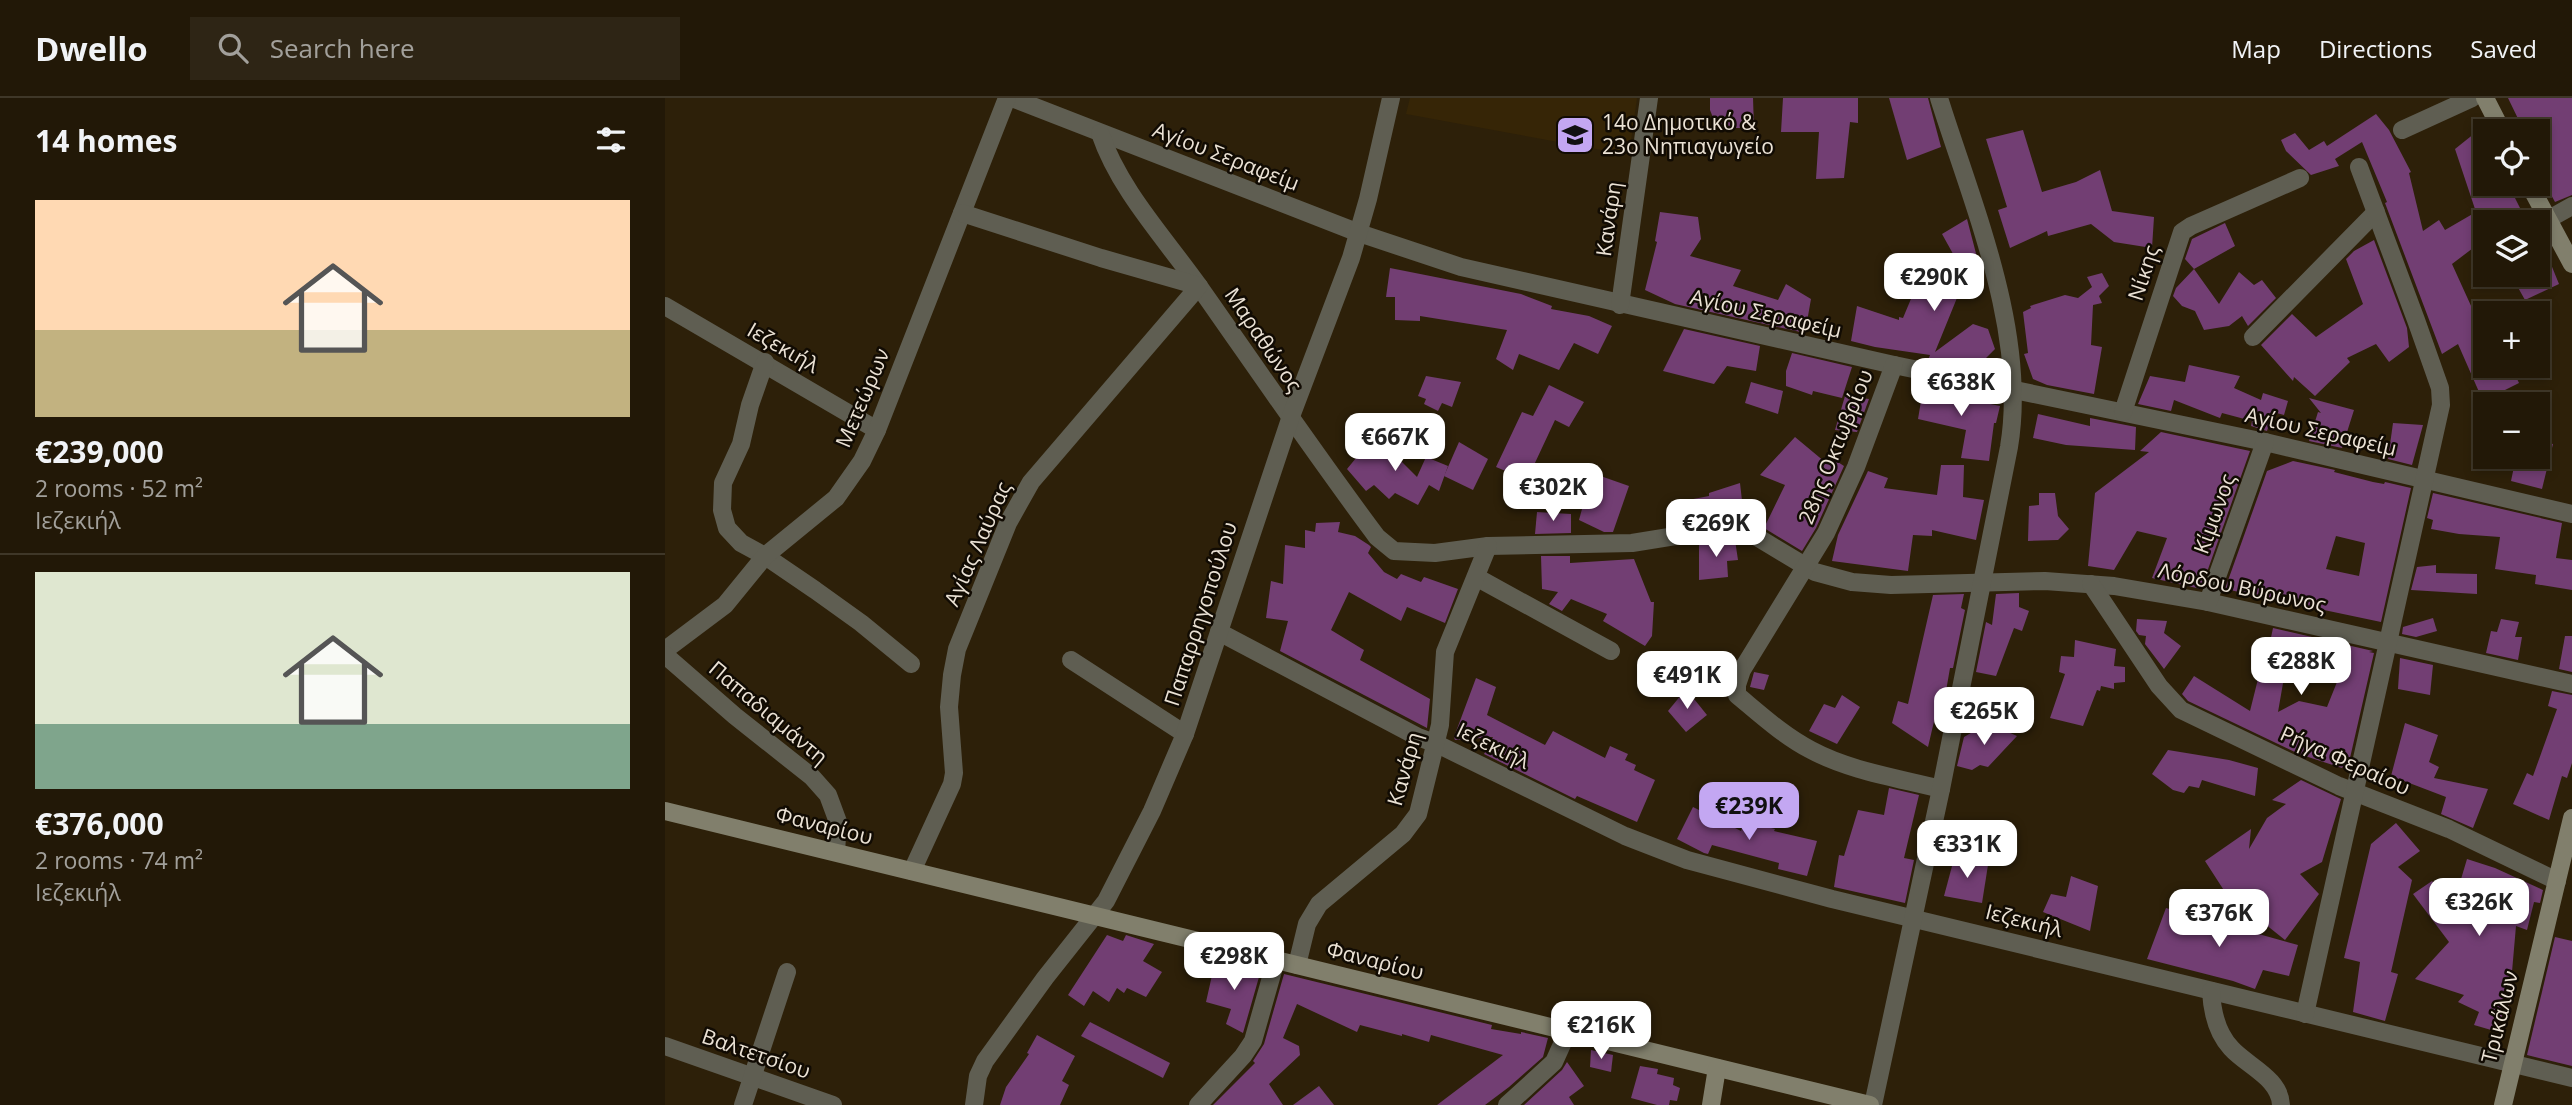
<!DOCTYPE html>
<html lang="en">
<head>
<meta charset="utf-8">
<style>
  :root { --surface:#221807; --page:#2e2515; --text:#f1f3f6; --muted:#a2a09b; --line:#3f3728; --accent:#c3a7f2 }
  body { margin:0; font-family:"Open Sans",sans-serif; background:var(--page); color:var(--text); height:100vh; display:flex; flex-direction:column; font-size:26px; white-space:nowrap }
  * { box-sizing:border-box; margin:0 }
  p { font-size:23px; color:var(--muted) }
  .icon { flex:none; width:38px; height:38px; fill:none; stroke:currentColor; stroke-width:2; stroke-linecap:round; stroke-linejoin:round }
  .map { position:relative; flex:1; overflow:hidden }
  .details { display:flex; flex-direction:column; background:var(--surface); width:665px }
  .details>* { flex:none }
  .tools { position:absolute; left:1808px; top:21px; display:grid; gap:14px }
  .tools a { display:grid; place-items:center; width:77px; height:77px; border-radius:0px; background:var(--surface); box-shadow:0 4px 10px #0003,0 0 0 2px var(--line); font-size:35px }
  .price { position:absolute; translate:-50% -60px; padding:0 16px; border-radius:14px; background:#fff; color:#222; font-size:23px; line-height:46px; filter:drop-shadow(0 2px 4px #0008) }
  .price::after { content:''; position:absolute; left:50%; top:42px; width:21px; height:16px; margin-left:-10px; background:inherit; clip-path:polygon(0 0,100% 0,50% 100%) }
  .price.on { background:var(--accent); color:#111 }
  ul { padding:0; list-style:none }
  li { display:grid; align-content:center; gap:14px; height:371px; padding:0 35px }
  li+li { border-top:2px solid var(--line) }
  li span { display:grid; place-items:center; height:217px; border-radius:0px; color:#555 }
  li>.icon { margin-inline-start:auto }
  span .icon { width:126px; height:126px; fill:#fffc; stroke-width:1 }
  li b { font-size:30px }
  h2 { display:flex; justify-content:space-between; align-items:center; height:84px; padding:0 35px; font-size:30px }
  header { display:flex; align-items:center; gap:42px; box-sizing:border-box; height:98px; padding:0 35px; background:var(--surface); border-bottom:2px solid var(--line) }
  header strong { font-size:33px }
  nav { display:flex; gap:38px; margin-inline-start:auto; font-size:24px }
  .search { width:490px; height:63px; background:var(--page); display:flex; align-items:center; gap:18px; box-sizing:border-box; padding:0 24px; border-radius:0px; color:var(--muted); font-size:26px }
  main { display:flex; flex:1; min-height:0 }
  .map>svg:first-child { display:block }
  .built { fill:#362506 }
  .building { fill:#723e73; fill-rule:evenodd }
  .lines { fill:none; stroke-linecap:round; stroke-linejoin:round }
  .street { stroke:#5f5e52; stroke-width:18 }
  .secondary { stroke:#817f6c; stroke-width:18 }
  .labels { text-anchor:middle; stroke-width:5; stroke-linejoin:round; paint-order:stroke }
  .poi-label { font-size:21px; fill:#ebe2d5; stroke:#110b03; text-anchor:start }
  .street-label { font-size:21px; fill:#ebe2d5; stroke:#110b03 }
</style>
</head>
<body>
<header>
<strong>Dwello</strong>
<div class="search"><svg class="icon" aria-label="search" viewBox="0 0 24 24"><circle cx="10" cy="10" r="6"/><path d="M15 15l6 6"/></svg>Search here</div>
<nav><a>Map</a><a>Directions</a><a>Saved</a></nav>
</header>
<main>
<section class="details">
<h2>14 homes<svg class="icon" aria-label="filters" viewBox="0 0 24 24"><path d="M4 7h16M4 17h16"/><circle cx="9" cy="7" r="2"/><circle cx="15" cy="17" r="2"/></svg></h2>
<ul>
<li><span style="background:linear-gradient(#ffd9b3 60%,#c2b280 0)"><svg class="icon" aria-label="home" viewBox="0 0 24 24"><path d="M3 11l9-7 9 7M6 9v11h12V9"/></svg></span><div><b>€239,000</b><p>2 rooms · 52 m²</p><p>Ιεζεκιήλ</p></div></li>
<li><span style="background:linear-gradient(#dfe7d0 70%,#7fa58c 0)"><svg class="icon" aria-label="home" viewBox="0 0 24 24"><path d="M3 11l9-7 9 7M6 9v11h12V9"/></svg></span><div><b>€376,000</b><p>2 rooms · 74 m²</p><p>Ιεζεκιήλ</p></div></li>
</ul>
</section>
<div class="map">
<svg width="1907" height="1007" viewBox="0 0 1907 1007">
  <rect width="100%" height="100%" fill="#2d2009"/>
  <!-- built -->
  <polygon class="built" points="745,0 972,0 964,57 741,16"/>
  <!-- building -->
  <g class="building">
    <polygon points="1045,0 1088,0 1089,30 1052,30 1045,12"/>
    <polygon points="1118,0 1193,0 1193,25 1185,24 1179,80 1151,81 1154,34 1116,34"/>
    <polygon points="1224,0 1263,0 1276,49 1242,62"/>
    <polygon points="1843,0 1907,0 1907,97 1890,104 1872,71 1872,33 1859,33"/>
    <polygon points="1711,16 1724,32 1746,74 1744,75 1758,133 1774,122 1780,132 1811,114 1790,51 1810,35 1820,45 1820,86 1843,86 1862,124 1820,124 1820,141 1787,166 1807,210 1820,207 1820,268 1846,268 1854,285 1818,303 1793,246 1777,256 1720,105 1722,104 1697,44 1670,61 1674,68 1646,77 1621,53 1616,42 1630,35 1644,52 1659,43 1662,48"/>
    <polygon points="1358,32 1377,94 1411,84 1435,72 1447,113 1489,119 1487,150 1449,144 1426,126 1383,138 1382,133 1345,150 1333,112 1342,109 1321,41"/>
    <polygon points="995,114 1033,119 1036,141 1025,158 1076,172 1068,188 1113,202 1121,186 1146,201 1140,235 1010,206 980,192 992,144 990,143"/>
    <polygon points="1302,121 1319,186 1294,195 1270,254 1308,226 1323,231 1330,251 1315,266 1314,273 1263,262 1265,257 1210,249 1186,243 1192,208 1234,222 1234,219 1238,220 1248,196 1275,170 1292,163 1277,136"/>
    <polygon points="1560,125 1570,148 1529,171 1554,206 1574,174 1589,187 1597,182 1611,200 1583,228 1577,218 1564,228 1539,232 1530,213 1517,208 1508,198 1511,190 1529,171 1520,161 1527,141"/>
    <polygon points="1709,142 1742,230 1744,249 1724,264 1711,246 1682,260 1685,264 1650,298 1629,279 1628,283 1596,247 1627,216 1651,239 1698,206 1681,161 1689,153"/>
    <polygon points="1883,159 1894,186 1860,202 1846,177 1872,177 1872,164"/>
    <polygon points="725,170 856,196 887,208 886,211 924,218 947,228 933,256 909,245 894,272 854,256 848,272 831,261 842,232 755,218 755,223 730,222 730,199 721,199"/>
    <polygon points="1437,175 1444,188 1434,198 1437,205 1428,207 1426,247 1437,249 1429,296 1382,287 1368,281 1359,256 1363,255 1358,214 1366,210 1365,208 1400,197 1413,200 1427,189 1422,179"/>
    <polygon points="1019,231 1095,248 1091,273 1062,268 1049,286 998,273"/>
    <polygon points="1127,255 1187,269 1177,300 1148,293 1147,297 1121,288 1121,273"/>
    <polygon points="1524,267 1575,278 1569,290 1596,302 1598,295 1623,303 1619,317 1608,314 1602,333 1586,328 1587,323 1557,315 1555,320 1509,302 1506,313 1473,306 1485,278 1520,284"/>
    <polygon points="761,278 796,284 787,309 777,305 773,313 759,306 761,301 753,298"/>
    <polygon points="1086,284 1118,293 1113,316 1080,305"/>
    <polygon points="1259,285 1293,292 1292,299 1335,308 1331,325 1329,325 1324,363 1296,360 1301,332 1253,321"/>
    <polygon points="884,287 919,304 904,329 890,322 862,382 831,369 857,314 868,318"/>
    <polygon points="1180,298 1204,301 1192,334 1170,332"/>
    <polygon points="1644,300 1689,312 1677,350 1644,343 1653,314 1656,315"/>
    <polygon points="1373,316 1425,328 1425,320 1471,329 1470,352 1401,347 1368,340"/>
    <polygon points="1728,325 1758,327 1747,367 1723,361"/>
    <polygon points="1496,334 1585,353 1536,491 1487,480 1502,440 1472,433 1449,472 1423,468 1430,395 1484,354 1475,353"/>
    <polygon points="710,337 752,379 761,359 783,368 774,393 764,387 753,407 730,395 724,401 709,387 701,393 682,371"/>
    <polygon points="1130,339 1160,364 1162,357 1179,368 1151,430 1137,453 1099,430 1120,387 1095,377"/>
    <polygon points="1872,343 1888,346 1877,391 1846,383 1851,359 1872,359"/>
    <polygon points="794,344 823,361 808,392 779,378"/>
    <path d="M1628,363L1670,372L1669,374L1708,384L1719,386L1720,384L1746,390L1716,524L1560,491L1602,373ZM1671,438L1700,445L1694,478L1661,471Z"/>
    <polygon points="1276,367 1299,367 1298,399 1319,402 1311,442 1267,432 1267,438 1248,437 1243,473 1167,463 1173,437 1203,373 1223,380 1219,390 1272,397"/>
    <polygon points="927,375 964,388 948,434 939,434 914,422"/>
    <polygon points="1075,385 1079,420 1066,416 1067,419 1014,426 1018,403 1044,398 1044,395"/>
    <polygon points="1374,395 1390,395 1393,418 1404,431 1393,442 1363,443 1364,408 1374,407"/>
    <polygon points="1768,395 1897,425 1891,460 1907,462 1907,492 1870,486 1871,477 1830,471 1835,439 1794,436 1766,431 1768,422 1762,420"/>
    <polygon points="872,414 906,416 906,435 870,436"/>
    <polygon points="675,424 673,434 690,438 704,447 706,449 703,455 719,474 732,481 736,476 756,484 759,479 793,491 780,525 742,509 736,523 684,494 666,532 699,552 695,562 765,601 762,630 615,553 623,523 601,520 606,483 618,486 620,447 640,450 640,432 650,434 651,425"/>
    <polygon points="1061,441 1070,442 1073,462 1062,463 1063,479 1034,482 1034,446"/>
    <polygon points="876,458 905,458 905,465 969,461 986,504 989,504 987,538 980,548 938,523 942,516 906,501 897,513 884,506 893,494 877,491"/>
    <polygon points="1771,467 1771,475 1812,476 1812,496 1746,492 1752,469"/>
    <polygon points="1354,495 1354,509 1364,513 1357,533 1349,530 1331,578 1311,574 1321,524 1327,527 1331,496"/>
    <polygon points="1299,496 1296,510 1300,512 1288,570 1285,570 1280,599 1275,598 1263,649 1227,625 1233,603 1243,606 1268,497"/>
    <polygon points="1768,520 1772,533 1751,539 1737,536 1738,529"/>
    <polygon points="1472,521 1502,523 1499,535 1516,548 1499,571 1480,546 1481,538 1474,537 1471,533"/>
    <polygon points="1836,521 1854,524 1850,539 1857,539 1853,562 1821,555 1826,533 1832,534"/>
    <path d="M1608,530L1708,553L1704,554L1709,555L1685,660L1677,670L1634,656L1523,603L1517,596L1529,578L1585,613L1593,581L1597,582ZM1621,568L1674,579L1662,609L1634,603L1613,614Z"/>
    <polygon points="1900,538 1907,538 1907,574 1894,571"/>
    <polygon points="1410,542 1451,551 1449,568 1460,569 1460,584 1449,585 1449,591 1436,588 1435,593 1432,592 1418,628 1385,620 1400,576 1394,574 1396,558 1409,559"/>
    <polygon points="1735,560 1768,567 1765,597 1733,591"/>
    <polygon points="1089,574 1104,577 1099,592 1085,589"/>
    <polygon points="811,580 831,589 822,617 880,647 888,633 940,660 945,648 963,656 960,662 971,667 969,672 990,682 972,724 912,698 910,701 819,656 828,639 790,642 789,639"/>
    <polygon points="1021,591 1042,617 1021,634 1003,613"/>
    <polygon points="1887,593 1907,597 1907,665 1902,680 1897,678 1884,722 1848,706 1862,675 1868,678 1892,611 1883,608"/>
    <polygon points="1177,597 1195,609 1172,646 1144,633 1159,606 1170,610"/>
    <polygon points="1323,625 1352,638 1323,669 1315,667 1307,672 1292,668 1299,639"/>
    <polygon points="1740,625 1773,637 1764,664 1774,669 1769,680 1823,691 1808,730 1776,716 1781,699 1726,678"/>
    <polygon points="1503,652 1564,662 1593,670 1590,698 1537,682 1534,690 1524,688 1519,695 1508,692 1487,676"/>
    <polygon points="1636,682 1676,701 1657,764 1635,776 1654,796 1620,842 1560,794 1540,763 1586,731 1584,751 1602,720 1621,706 1607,702"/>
    <polygon points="1224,690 1254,697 1239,760 1249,762 1240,805 1169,789 1174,757 1179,758 1193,712 1219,717"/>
    <polygon points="1028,709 1076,733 1079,723 1110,731 1109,733 1152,743 1142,778 1113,771 1114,765 1047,747 1043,756 1039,755 1012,741"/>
    <polygon points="1731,725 1755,753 1733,769 1747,782 1726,874 1733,876 1720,923 1688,914 1695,864 1679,860 1706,746"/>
    <polygon points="1290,757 1323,767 1317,805 1279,798"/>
    <polygon points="1802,761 1830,770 1878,792 1875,805 1869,804 1862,832 1851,828 1844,908 1840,906 1833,934 1809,927 1814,914 1793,904 1799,897 1750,881 1784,844 1748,796 1767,783 1788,808"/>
    <polygon points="1406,778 1433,788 1425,833 1378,814 1386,796 1401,799"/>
    <polygon points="1501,810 1633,847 1624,878 1598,872 1590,891 1568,883 1482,861"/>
    <polygon points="442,837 458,843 461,837 489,846 478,863 497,874 481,899 462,890 459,895 452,890 444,904 428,893 419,908 403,897"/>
    <polygon points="1890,839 1907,843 1907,968 1862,957"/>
    <polygon points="550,864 596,872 578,935 561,926 566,911 541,904"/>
    <polygon points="619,876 827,927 826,931 856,936 856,934 883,940 878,959 844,989 820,1007 772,1007 838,957 766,937 764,944 737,936 737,938 695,927 692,934 632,906 618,940 634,948 635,957 604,986 618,1007 548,1007 590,965 588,963 599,946"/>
    <polygon points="425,924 505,965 498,980 416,938"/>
    <polygon points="372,937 410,958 397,983 404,987 395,1007 335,1007 341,989 364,956 362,955"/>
    <polygon points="926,952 948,957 946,974 925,969"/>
    <polygon points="902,964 919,988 904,999 909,1007 859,1007 897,972"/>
    <polygon points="975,968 993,971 992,976 1009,980 1008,987 1015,990 1012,1003 1005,1002 1004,1007 992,1007 966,1000"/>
    <polygon points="654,988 669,1007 628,1007"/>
  </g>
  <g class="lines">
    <!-- street -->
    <g class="street">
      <polyline points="347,0 694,135 796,169 1229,267 1600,344 1907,416"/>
      <polyline points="1737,32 1807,0"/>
      <path d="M435,35C454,91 498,138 533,187C592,271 650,356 712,439L729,453L770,455L823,448L967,445L1060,430L1076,431L1087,436L1150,474L1187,484L1226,487L1380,483L1449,488L1543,504L1907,586"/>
      <polyline points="1882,122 1907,108"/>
      <polyline points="955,207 984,0"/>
      <polyline points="0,208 212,332"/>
      <polyline points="1588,239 1711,114"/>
      <polyline points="100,264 85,307 76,346 58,385 57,412 62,430 76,445 100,458 150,492 196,525 246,566"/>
      <path d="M1229,267L1191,369L1161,435L1077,572L1072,587V597C1096,617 1119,638 1146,652C1185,673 1233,680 1276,691"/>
      <polyline points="1458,314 1517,134 1526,128 1635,80"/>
      <polyline points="811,479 946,553"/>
      <polyline points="1426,486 1494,588 1516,612 1674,688 1784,731 1892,783"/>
      <polyline points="1543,504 1600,344"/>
      <polyline points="554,534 753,639 772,646 960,738 1022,762 1167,801 1907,980"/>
      <polyline points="0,552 60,507 100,458 171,400 197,363 212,332 342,0"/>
      <polyline points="0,557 70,618 147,679 163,697 173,724 171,754"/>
      <polyline points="406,562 520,636"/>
      <polyline points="247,773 287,686 289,675 284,609 287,577 292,551 343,425 366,384 534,188 436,160 297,115"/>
      <polyline points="632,867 642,826 654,806 738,736 753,716 775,627 780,554 823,448"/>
      <path d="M1546,893C1547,913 1552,935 1566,950C1582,968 1615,980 1616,1007"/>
      <polyline points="1640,916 1776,307 1775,290 1751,222 1694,69"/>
      <polyline points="0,948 168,1007"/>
      <polyline points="78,1007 122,874"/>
      <polyline points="309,1007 313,978 320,963 380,880 441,803 487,713 520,636 625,321 686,160 703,101 726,0"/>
      <polyline points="533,1007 578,958 588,943 611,862"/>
      <polyline points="842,1007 889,964 903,933"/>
      <path d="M1208,1007L1276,691L1344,349C1363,235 1308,108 1274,0"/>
    </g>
    <!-- secondary -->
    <g class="secondary">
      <polyline points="1820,0 1837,33"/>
      <polyline points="1864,86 1907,166"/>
      <polyline points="0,713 1205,1007"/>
      <polyline points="1046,1007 1052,970"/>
      <polyline points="1838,1007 1907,720"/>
    </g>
  </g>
  <!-- icons -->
  <defs>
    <symbol id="school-square" viewBox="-11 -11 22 22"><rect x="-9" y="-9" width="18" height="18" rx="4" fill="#c3a7f2" stroke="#110b03"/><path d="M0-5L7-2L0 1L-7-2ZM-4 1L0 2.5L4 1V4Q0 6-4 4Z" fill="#111"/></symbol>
  </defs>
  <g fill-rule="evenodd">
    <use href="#school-square" x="888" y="15" width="44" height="44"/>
  </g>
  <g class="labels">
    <!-- poi labels -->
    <g class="poi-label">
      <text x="937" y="32">14ο Δημοτικό &amp;<tspan x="937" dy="24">23ο Νηπιαγωγείο</tspan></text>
    </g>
    <!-- street labels -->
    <g class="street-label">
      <text transform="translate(561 59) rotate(21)" y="7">Αγίου Σεραφείμ</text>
      <text transform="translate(944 121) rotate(-82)" y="7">Κανάρη</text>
      <text transform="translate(1479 175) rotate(-72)" y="7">Νίκης</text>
      <text transform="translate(1101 216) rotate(13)" y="7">Αγίου Σεραφείμ</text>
      <text transform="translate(598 242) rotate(56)" y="7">Μαραθώνος</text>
      <text transform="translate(118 250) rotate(30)" y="7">Ιεζεκιήλ</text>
      <text transform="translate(198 300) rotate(-67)" y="7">Μετεώρων</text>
      <text transform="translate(1656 334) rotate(13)" y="7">Αγίου Σεραφείμ</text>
      <text transform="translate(1171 349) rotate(-68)" y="7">28ης Οκτωβρίου</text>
      <text transform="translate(1550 416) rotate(-70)" y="7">Κίμωνος</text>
      <text transform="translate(313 446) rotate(-66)" y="7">Αγίας Λαύρας</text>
      <text transform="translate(1577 490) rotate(12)" y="7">Λόρδου Βύρωνος</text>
      <text transform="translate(536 516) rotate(-72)" y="7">Παπαρρηγοπούλου</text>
      <text transform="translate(103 615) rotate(40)" y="7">Παπαδιαμάντη</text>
      <text transform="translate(828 648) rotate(26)" y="7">Ιεζεκιήλ</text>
      <text transform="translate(1680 663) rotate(24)" y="7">Ρήγα Φεραίου</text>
      <text transform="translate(740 671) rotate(-74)" y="7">Κανάρη</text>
      <text transform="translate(159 728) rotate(14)" y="7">Φαναρίου</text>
      <text transform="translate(1359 823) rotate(14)" y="7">Ιεζεκιήλ</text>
      <text transform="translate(710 863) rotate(14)" y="7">Φαναρίου</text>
      <text transform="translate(1835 919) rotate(-76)" y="7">Τρικάλων</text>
      <text transform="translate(91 956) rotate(19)" y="7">Βαλτετσίου</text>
    </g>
  </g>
</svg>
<div class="tools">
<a><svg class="icon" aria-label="locate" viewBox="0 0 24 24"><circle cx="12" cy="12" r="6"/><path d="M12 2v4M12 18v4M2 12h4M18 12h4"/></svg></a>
<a><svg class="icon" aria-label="layers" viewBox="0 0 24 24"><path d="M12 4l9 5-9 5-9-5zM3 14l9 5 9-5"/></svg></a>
<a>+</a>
<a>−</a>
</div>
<b class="price" style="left:1269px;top:215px">€290K</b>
<b class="price" style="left:1296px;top:320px">€638K</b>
<b class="price" style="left:730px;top:375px">€667K</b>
<b class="price" style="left:888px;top:425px">€302K</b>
<b class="price" style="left:1051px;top:461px">€269K</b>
<b class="price" style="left:1636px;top:599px">€288K</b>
<b class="price" style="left:1022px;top:613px">€491K</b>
<b class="price" style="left:1319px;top:649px">€265K</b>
<b class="price on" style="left:1084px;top:744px">€239K</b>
<b class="price" style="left:1302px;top:782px">€331K</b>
<b class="price" style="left:1814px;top:840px">€326K</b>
<b class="price" style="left:1554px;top:851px">€376K</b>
<b class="price" style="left:569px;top:894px">€298K</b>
<b class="price" style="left:936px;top:963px">€216K</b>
</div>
</main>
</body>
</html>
